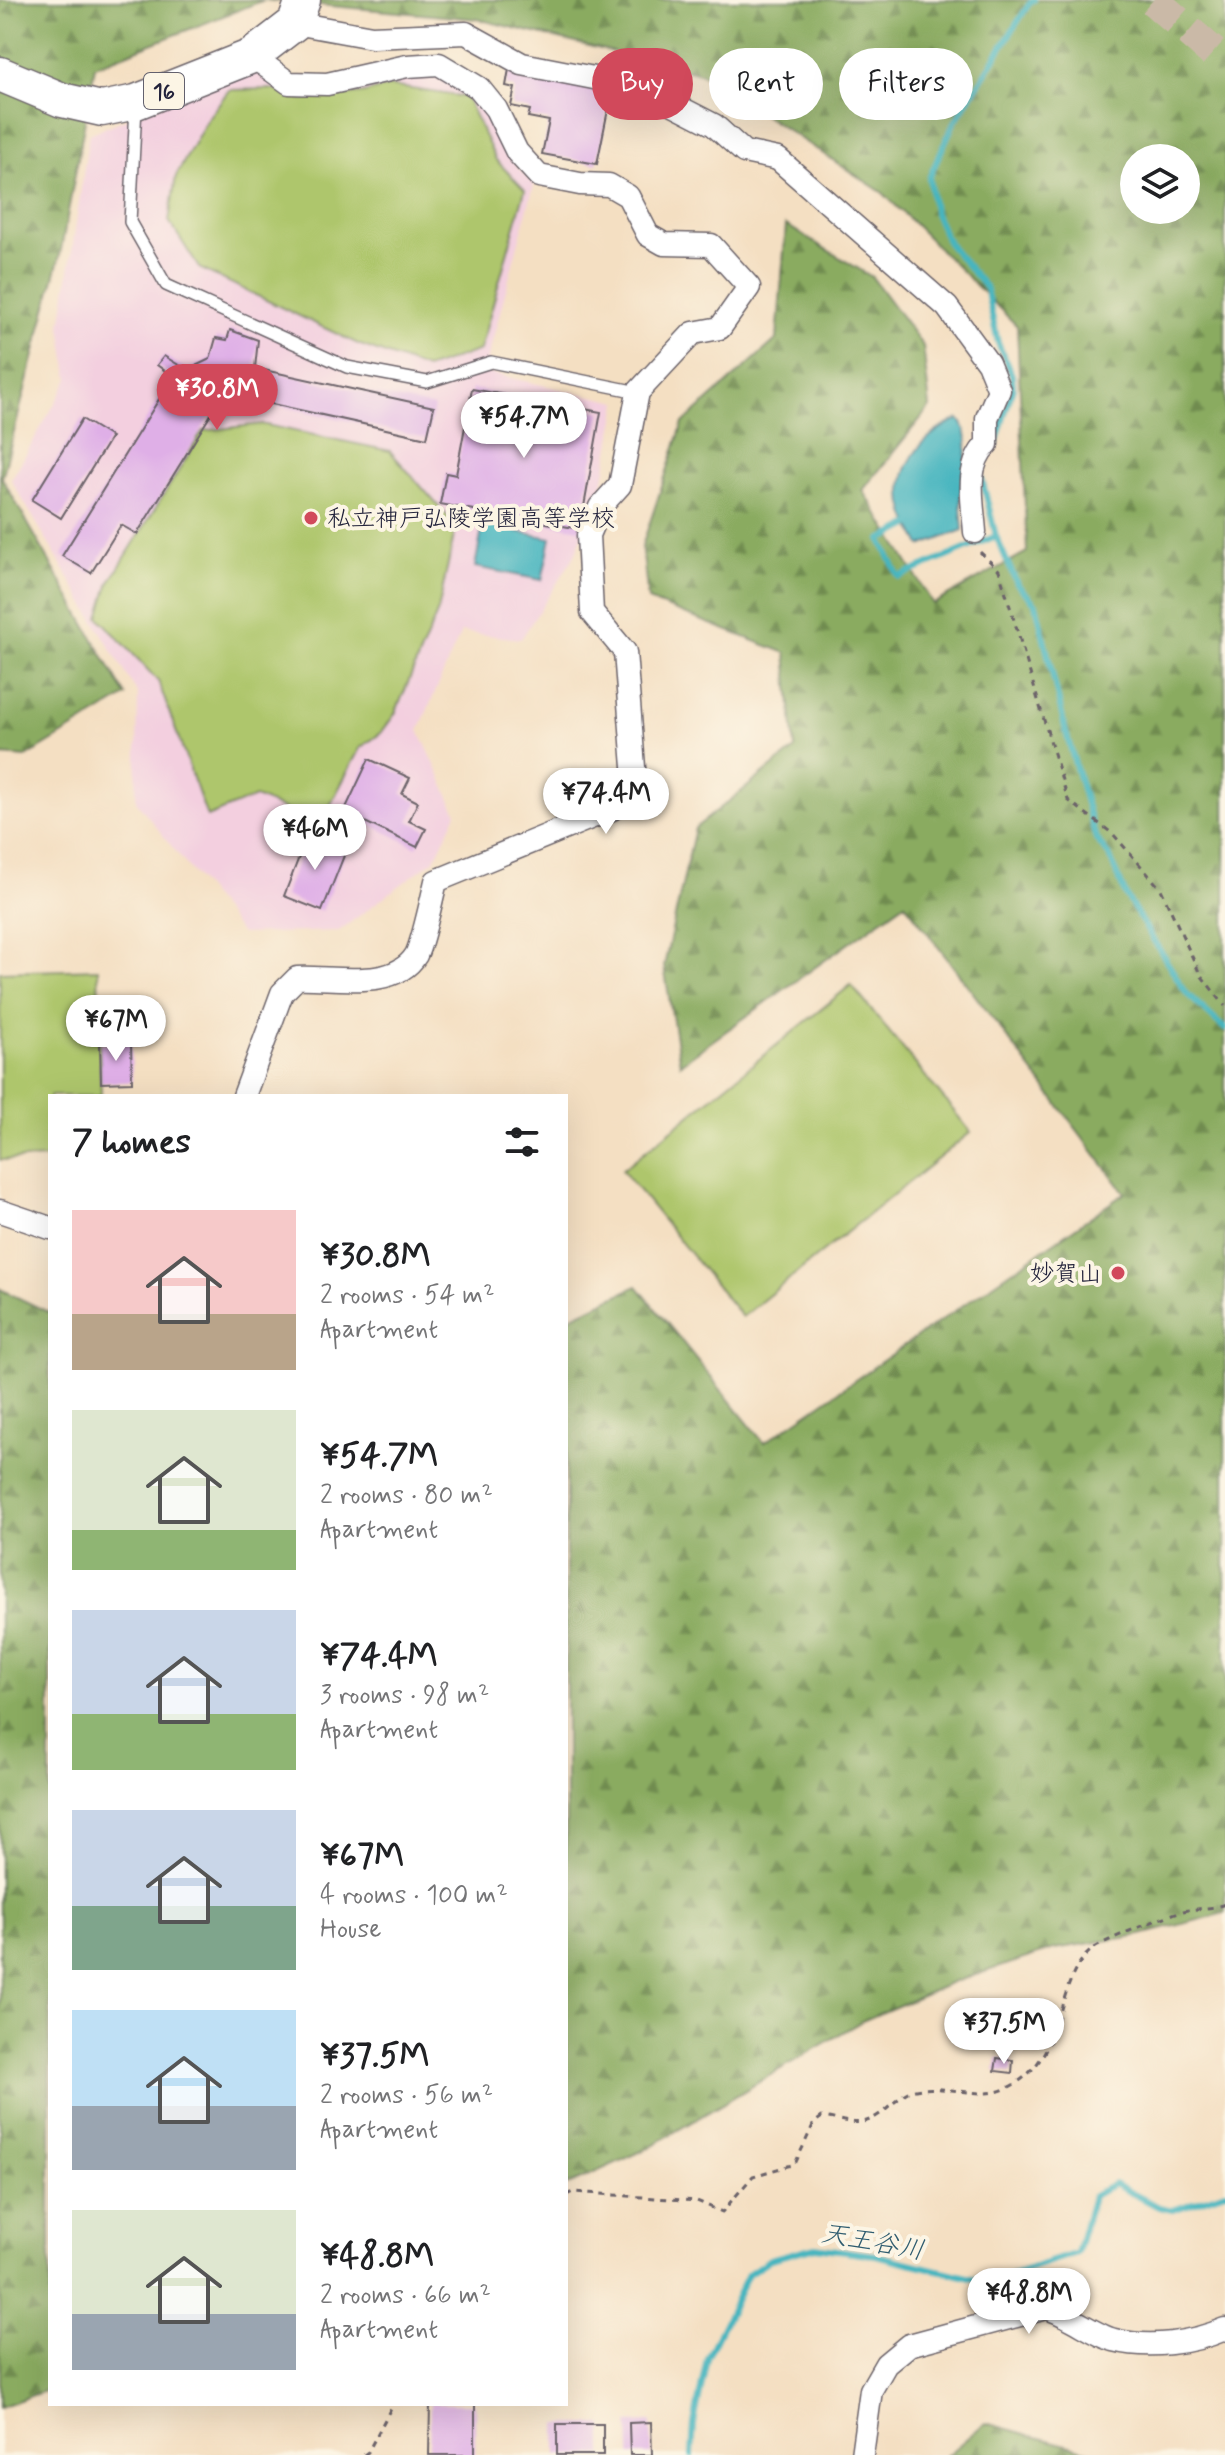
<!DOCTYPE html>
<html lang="en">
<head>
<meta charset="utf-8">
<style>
  :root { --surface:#fff; --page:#f6f6f6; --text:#202124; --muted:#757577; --accent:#d1495b }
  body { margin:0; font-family:Mynerve,"Klee One",sans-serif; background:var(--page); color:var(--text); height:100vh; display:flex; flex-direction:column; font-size:30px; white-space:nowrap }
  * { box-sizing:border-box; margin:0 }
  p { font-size:26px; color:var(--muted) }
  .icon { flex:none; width:44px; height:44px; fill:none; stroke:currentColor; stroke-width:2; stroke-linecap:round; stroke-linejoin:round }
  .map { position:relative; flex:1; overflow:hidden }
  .panel { position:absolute; left:48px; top:1094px; width:520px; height:1312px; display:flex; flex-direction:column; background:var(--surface); border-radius:0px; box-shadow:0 8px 32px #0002 }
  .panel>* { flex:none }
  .guide { position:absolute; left:592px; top:48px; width:512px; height:72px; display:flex; gap:16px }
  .buttons { position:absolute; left:1120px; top:144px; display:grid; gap:16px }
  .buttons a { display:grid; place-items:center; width:80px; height:80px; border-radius:50%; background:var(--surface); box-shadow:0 8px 32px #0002; font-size:40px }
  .price { position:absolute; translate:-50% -68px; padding:0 18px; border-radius:28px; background:#fff; color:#222; font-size:26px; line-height:52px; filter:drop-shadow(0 2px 4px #0008) }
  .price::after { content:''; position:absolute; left:50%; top:48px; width:24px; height:18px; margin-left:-12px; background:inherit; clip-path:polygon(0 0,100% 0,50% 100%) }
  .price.current { background:var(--accent); color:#fff }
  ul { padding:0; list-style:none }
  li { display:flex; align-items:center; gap:24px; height:200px; padding:0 24px }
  li span { display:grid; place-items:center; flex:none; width:224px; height:160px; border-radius:0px; color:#555 }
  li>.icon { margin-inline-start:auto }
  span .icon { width:96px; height:96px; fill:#fffc; stroke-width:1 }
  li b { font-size:34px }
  h2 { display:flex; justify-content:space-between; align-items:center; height:96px; padding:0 24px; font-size:34px }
  .tag { padding:0 28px; border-radius:36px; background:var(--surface); box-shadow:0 8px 32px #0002; font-size:28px; line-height:72px }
  .tag.current { background:var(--accent); color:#fff }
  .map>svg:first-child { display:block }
  .built { fill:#f3cfdf }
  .grass { fill:#aec66c; stroke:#687454; stroke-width:2 }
  .forest { fill:url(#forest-firs); stroke:#56664e; stroke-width:2; fill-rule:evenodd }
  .water { fill:#46b5bf; stroke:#346c7d; stroke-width:2 }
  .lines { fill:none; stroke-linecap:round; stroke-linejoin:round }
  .stream { stroke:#46b5bf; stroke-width:6 }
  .building { fill:#dfafe7 }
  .secondary-tunnel { stroke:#cab9a7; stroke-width:32; stroke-dasharray:32 16; stroke-linecap:butt }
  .lane-casing { stroke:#6c646a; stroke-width:14 }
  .street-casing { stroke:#6c646a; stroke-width:25 }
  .primary-casing { stroke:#6c646a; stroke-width:37 }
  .path { stroke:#6c646a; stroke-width:3; stroke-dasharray:6 6; stroke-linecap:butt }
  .lane { stroke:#fff; stroke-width:11 }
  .street { stroke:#fff; stroke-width:22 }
  .primary { stroke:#fff; stroke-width:34 }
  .poi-dot { fill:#d1495b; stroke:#fcf5e5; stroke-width:3 }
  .labels { text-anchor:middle; stroke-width:8; stroke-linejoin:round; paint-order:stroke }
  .shield { fill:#fcf5e5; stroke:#63616e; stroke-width:2 }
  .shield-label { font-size:22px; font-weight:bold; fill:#22223b }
  .poi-label { font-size:24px; fill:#22223b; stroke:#fcf5e5; text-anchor:start }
  .water-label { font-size:26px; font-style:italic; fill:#305d70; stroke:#fcf5e5 }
</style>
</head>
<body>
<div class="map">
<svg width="1225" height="2455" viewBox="0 0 1225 2455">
  <defs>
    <pattern id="forest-firs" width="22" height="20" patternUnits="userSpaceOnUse" patternTransform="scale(2)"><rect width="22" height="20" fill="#8aab60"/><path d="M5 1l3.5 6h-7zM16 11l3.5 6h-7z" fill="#708b50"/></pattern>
  </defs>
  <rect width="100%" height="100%" fill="#fcf5e5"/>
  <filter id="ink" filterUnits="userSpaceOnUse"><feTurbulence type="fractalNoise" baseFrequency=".0125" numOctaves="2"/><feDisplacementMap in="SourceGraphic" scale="16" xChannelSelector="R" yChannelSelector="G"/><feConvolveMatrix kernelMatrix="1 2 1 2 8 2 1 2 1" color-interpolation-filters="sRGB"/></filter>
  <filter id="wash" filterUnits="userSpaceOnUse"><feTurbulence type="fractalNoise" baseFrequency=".006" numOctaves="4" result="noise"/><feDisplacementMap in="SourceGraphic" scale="32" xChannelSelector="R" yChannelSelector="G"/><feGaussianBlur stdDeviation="1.8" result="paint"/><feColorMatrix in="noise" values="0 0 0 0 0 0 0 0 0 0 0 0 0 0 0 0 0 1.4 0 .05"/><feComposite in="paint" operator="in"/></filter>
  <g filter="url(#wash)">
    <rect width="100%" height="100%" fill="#f4dfc2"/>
    <!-- built -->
    <polygon class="built" points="250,69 289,91 409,73 437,73 469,93 486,115 506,155 534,185 484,372 618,402 604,479 574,557 521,639 461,632 419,730 457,813 435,859 339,931 241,934 136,801 138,694 11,480 69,379 61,326 89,134"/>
    <!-- grass -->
    <g class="grass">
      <polygon points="390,86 466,97 496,160 525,190 480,350 426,369 358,344 199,268 169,221 176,176 208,118 229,90 272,89 305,100 364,93"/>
      <polygon points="261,424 390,451 456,526 438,611 395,714 381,733 360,748 320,825 255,797 207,817 158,681 99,617 110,582 203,431"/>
      <polygon points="98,969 101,1096 50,1096 50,1158 0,1160 0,972"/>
      <polygon points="851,985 971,1132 742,1317 622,1170"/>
    </g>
    <!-- forest -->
    <g class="forest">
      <path d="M0,0H1225V1913L1141,1935L1054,1949L954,1982L862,2021L644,2150L566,2186V1319L637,1286L764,1443L1125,1193L905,903L680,1064L664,966L695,828L795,749L786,653L648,600L642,546L683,423L777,339L786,225L872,277L923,346L930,407L863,490L933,604L1027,552L1017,326L883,193L700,73L477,19L264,0L95,66L60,255L2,478L126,696L26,757L0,755ZM1134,158H1186V210H1134Z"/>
      <polygon points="0,1289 50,1313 50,2389 0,2407"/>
      <polygon points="985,2423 1100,2454 1101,2455 947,2455"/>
    </g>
    <!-- water -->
    <g class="water">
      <path d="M959,419C975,438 963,467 961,490C960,503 962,517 963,530L921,546C916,535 908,523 905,512C892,469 923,434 959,419Z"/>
      <polygon points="483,525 551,538 542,580 475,567"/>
    </g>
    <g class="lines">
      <!-- stream -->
      <g class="stream">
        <polyline points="995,447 1013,387 1012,375 998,343 986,288 948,243 934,211 929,178 953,125 1029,4 1034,0"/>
        <polyline points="982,479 996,536"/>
        <polyline points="917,521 881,540 899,577 996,536 1017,584 1036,604 1066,732 1096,839 1110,857 1126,896 1187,994 1225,1029"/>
        <polyline points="692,2455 694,2424 707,2358 748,2274 770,2259 815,2247 876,2255 988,2282 1077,2253 1093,2196 1114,2184 1159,2207 1173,2210 1225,2192"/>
      </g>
    </g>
    <g id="blocks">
      <!-- building -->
      <g class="building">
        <polygon points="509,69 612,90 597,164 542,154 549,121 528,117 530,110 511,106 515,88 506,86"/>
        <polygon points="230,330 258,340 255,368 434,407 427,438 217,392 198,401 213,411 137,534 121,525 91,573 62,556 169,383 172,376 157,365 164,356 187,370 210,359 216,338 227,340"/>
        <polygon points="472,389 601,412 580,529 440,504 446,473 456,475"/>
        <polygon points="82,419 111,437 61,518 32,500"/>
        <polygon points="369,759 410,778 402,794 418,802 409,821 426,829 417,847 344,812"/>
        <polygon points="308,834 347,848 322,911 284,896"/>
        <polygon points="100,1043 131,1043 132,1082 101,1083"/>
        <polygon points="997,2058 1013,2060 1012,2073 995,2071"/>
        <polygon points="430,2404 475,2404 475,2455 429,2455"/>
        <polygon points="651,2422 652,2455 630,2455 629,2423"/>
        <rect x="557" y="2424" width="46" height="31"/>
      </g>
    </g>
  </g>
  <g filter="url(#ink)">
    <use href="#blocks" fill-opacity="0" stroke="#6c646a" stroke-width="2"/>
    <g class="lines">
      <!-- secondary-tunnel -->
      <polyline class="secondary-tunnel" points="1153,0 1225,63"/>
      <defs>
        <polyline id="lane" points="136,107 130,222 166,285 347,367 427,382 491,362 638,392"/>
        <g id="street">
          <path d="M295,23L372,37L466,33L522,64L640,87L714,125L744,152L778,159L947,307L988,363L999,390L987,418V444C964,467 973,502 975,532"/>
          <path d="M244,1096L282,993L297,978C333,976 394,991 416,955C423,941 432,898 436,881L612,809L626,797L635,780L625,652L592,612L588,535L600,507L620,485L638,392L693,333L720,328L749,287L711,245L664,244L648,235L628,196L609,185L580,184L539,176L517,152L496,109L479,88L439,64L407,66L327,84L289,83L252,56"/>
          <polyline points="0,1211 50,1228"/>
          <path d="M862,2455L871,2390L886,2364L909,2345L1046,2308C1071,2315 1094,2335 1114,2340C1150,2349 1192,2343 1225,2329"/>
        </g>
        <polyline id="primary" points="0,74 62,100 102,109 136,102 252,56 295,23 303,0"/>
      </defs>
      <!-- lane casing -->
      <use href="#lane" class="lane-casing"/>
      <!-- street casing -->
      <use href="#street" class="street-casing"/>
      <!-- primary casing -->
      <use href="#primary" class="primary-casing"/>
      <!-- path -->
      <g class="path">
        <polyline points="980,552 999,570 1068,800 1113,834 1161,889 1200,974 1225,1006"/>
        <path d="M566,2195L573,2192L697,2201L722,2212L753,2176L795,2164L814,2123L822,2117C855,2122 862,2130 889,2107C895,2102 902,2095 908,2092C938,2081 979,2101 1005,2089C1069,2061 1052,1979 1093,1949C1105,1940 1167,1915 1183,1911C1197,1908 1212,1909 1225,1904"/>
        <polyline points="364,2455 368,2452 393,2404"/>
      </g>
      <!-- lane -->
      <use href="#lane" class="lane"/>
      <!-- street -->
      <use href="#street" class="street"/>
      <!-- primary -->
      <use href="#primary" class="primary"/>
    </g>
  </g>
  <!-- markers -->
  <g class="poi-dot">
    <circle cx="311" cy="518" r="8"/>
    <circle cx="1118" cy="1273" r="8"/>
  </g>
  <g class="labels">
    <!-- shield labels -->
    <rect class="shield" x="144" y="73" width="40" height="36" rx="6"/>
    <g class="shield-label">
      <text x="164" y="99">16</text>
    </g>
    <!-- poi labels -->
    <g class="poi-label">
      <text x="327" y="526">私立神戸弘陵学園高等学校</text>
      <text x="1102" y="1281" text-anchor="end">妙賀山</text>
    </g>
    <!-- water labels -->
    <g class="water-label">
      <text transform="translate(873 2241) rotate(10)" y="9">天王谷川</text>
    </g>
  </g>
</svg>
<div class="buttons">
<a><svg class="icon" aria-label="layers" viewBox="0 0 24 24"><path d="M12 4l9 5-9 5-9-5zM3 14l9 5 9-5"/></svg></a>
</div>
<b class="price current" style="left:217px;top:432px">¥30.8M</b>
<b class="price" style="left:524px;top:460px">¥54.7M</b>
<b class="price" style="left:606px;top:836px">¥74.4M</b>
<b class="price" style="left:315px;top:872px">¥46M</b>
<b class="price" style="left:116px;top:1063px">¥67M</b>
<b class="price" style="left:1004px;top:2066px">¥37.5M</b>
<b class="price" style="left:1029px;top:2336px">¥48.8M</b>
<div class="guide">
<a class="tag current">Buy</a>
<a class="tag">Rent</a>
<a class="tag">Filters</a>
</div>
<section class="panel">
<h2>7 homes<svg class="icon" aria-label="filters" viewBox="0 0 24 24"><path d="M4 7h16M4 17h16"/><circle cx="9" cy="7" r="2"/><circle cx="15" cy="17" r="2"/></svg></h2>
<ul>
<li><span style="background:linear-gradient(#f6c9c9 65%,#b9a48a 0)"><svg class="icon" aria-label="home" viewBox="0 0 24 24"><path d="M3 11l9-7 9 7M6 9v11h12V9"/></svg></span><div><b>¥30.8M</b><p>2 rooms · 54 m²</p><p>Apartment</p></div></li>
<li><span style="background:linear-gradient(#dfe7d0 75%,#8fb573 0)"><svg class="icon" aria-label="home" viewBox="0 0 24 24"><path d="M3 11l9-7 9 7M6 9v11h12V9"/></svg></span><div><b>¥54.7M</b><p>2 rooms · 80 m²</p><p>Apartment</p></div></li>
<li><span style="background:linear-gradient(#c9d6e8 65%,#8fb573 0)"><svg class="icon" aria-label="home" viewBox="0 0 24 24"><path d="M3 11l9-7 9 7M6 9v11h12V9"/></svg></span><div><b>¥74.4M</b><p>3 rooms · 98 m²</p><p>Apartment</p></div></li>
<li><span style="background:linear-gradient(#c9d6e8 60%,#7fa58c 0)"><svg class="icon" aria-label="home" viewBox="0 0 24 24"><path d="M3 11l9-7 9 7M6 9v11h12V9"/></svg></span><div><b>¥67M</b><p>4 rooms · 100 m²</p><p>House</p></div></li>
<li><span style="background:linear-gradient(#bfe0f5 60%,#9aa5b1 0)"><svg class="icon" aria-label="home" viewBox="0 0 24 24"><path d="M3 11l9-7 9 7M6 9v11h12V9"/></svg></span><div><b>¥37.5M</b><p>2 rooms · 56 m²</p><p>Apartment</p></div></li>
<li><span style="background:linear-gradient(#dfe7d0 65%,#9aa5b1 0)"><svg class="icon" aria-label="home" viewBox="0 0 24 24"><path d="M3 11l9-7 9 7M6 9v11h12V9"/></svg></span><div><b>¥48.8M</b><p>2 rooms · 66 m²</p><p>Apartment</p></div></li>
</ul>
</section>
</div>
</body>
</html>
